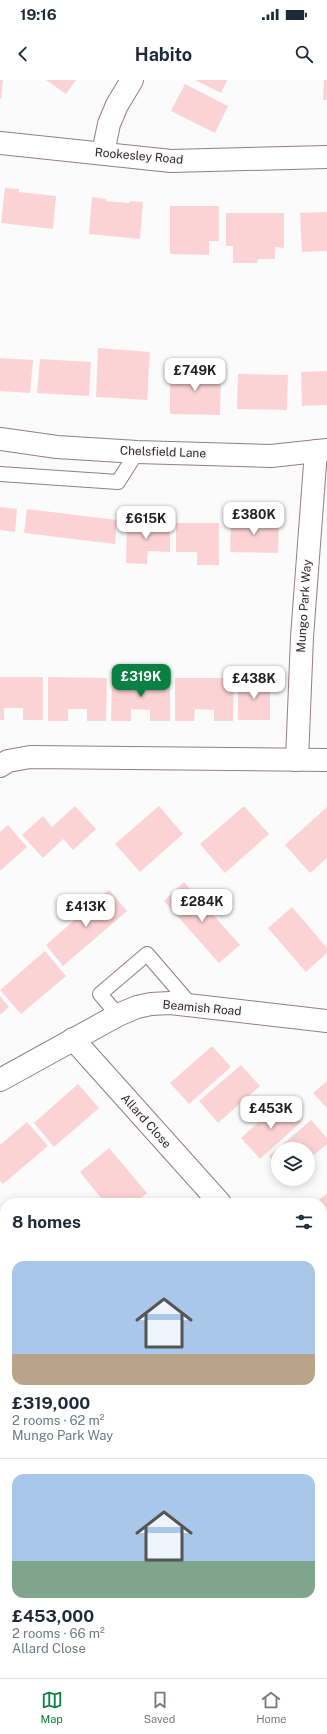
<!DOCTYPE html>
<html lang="en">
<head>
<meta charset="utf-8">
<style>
  :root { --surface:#fff; --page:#f2f2f3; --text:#1f2937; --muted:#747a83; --line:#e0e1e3; --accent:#0b8043 }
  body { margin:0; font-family:"Public Sans",sans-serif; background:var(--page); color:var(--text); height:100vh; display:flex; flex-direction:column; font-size:15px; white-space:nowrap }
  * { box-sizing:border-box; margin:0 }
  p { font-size:13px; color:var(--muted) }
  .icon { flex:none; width:22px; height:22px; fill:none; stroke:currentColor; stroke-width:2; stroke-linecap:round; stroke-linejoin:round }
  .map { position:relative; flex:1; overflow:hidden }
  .side { position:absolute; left:0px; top:1118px; width:327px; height:480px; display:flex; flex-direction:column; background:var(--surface); border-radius:16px 16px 0 0; box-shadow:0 2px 10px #0003 }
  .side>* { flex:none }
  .buttons { position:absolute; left:271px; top:1062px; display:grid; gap:8px }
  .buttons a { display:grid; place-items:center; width:44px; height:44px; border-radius:50%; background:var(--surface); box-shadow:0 2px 10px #0003; font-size:20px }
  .price { position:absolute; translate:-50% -34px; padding:0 9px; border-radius:8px; background:#fff; color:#222; font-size:13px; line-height:26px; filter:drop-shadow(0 1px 2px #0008) }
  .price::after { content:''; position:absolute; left:50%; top:24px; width:12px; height:9px; margin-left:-6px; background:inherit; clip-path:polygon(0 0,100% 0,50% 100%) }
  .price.active { background:var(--accent); color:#fff }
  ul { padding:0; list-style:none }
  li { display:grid; align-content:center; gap:8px; height:212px; padding:0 12px }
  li+li { border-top:1px solid var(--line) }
  li span { display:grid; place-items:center; height:124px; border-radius:12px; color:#555 }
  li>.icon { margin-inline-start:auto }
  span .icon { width:72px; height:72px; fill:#fffc; stroke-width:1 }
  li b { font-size:17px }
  h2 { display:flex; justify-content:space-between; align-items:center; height:48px; padding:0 12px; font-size:17px }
  .status { display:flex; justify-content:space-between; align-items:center; height:28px; padding:0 20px; background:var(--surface); direction:ltr }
  .status svg { height:11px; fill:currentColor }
  header { display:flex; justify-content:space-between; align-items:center; height:52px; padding:0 12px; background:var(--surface); font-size:18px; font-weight:700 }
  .tab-bar { display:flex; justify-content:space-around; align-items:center; height:56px; border-top:1px solid var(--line); background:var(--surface); font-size:11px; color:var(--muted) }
  .tab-bar a { display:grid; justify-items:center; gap:2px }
  .tab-bar .active { color:var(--accent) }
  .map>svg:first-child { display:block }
  .green { fill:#fdb5ba }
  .building { fill:#fcd3d4 }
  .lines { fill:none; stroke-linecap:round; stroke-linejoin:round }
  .service-casing { stroke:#977d7e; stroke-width:16 }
  .minor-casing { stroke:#977d7e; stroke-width:24 }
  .tertiary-casing { stroke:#977d7e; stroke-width:24 }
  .path { stroke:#918b8c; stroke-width:2.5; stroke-dasharray:1 3; stroke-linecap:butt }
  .service { stroke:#fff; stroke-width:14 }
  .minor { stroke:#fff; stroke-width:22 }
  .tertiary { stroke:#fff; stroke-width:22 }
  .labels { text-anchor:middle; stroke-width:3; stroke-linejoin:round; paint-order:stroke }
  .street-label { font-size:12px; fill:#34292a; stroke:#fbfbfb }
</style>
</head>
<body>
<div class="status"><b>19:16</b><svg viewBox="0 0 49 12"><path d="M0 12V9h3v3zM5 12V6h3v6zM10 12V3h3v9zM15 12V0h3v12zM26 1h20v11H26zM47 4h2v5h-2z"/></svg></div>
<header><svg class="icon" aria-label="back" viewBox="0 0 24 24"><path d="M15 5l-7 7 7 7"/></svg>Habito<svg class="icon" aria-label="search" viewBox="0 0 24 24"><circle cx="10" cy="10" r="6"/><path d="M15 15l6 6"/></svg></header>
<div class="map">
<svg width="327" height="1598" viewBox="0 0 327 1598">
  <rect width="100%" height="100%" fill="#fbfbfb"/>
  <!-- green -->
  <polygon class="green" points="327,1207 327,1598 0,1598 0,1557 5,1554 5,1593 322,1593 322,1214"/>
  <!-- building -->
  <g class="building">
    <polygon points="0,0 3,0 1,19 0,19"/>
    <polygon points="46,0 76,0 66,14"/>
    <polygon points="195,0 227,0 221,13"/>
    <polygon points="324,0 327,0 327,20 323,20"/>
    <polygon points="185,4 228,26 215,53 171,31"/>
    <polygon points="5,108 19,109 19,112 56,116 53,149 1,143"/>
    <polygon points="92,117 106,119 106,121 129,123 130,121 143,122 140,159 89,154"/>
    <polygon points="170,126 219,126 219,161 209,161 209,175 170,174"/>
    <polygon points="326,132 327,132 327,171 302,172 300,133"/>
    <polygon points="226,133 284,133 284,168 275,167 275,179 258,179 257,183 233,183 233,166 226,166"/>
    <polygon points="98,268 150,272 147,320 96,317"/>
    <polygon points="0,278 33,280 30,313 0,311"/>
    <polygon points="40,279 91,282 89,316 37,313"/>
    <polygon points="170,290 221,291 220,335 170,334"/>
    <polygon points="327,291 327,325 302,326 301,292"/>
    <polygon points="238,294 288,295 287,330 237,329"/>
    <polygon points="0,427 17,429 15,452 0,450"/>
    <polygon points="27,429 117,440 115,464 24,453"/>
    <polygon points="231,440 279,441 278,473 230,472"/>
    <polygon points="127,441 170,443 170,472 148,471 147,484 126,483"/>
    <polygon points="176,443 219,443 219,485 197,485 197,472 176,472"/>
    <polygon points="0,597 43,597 43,640 23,640 23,628 4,628 4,640 0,640"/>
    <polygon points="48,597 107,598 106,641 87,641 87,629 68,629 68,641 48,641"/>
    <polygon points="112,597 170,598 170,641 150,641 150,630 131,629 131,641 111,641"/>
    <polygon points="175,598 234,598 233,641 214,641 214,630 195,629 194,641 175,641"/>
    <rect x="238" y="601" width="32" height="39"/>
    <polygon points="75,726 96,749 73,770 63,759 43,778 22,755 43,736 52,747"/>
    <polygon points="159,726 183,754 140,792 115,764"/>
    <polygon points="244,726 269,754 225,793 200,764"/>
    <polygon points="327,727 327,778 310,793 285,765"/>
    <polygon points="8,745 27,767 0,791 0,752"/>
    <polygon points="184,802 240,865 219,883 164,821"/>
    <polygon points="109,810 127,831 63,886 46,865"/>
    <polygon points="292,827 327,868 327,873 306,892 268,848"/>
    <polygon points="45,871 66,896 21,934 0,910"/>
    <polygon points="0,916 9,927 0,935"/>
    <polygon points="212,966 231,987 189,1024 170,1003"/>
    <polygon points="241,985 260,1006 218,1043 199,1021"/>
    <polygon points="327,1001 327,1028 313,1013"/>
    <polygon points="78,1004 99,1028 54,1067 34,1043"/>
    <polygon points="282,1021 301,1042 260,1079 241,1058"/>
    <polygon points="311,1040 327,1058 327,1064 308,1080 308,1069 278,1069 278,1086 269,1076"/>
    <polygon points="27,1042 48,1066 3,1104 0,1101 0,1065"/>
    <polygon points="109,1068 147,1113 135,1123 105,1123 80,1092"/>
    <polygon points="327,1113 327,1150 322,1145 322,1123 316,1123"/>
    <polygon points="149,1117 154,1123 142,1123"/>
    <polygon points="322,1153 327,1159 327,1188 322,1193"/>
    <polygon points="0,1154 5,1159 5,1169 0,1173"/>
    <polygon points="5,1175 5,1208 0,1202 0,1180"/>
    <polygon points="0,1351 5,1357 5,1369 0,1373"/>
    <polygon points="5,1460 5,1508 1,1512 0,1465"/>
  </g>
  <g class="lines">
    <defs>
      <g id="service">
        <polyline points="0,394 118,402 137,372"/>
        <polyline points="118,935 100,914 147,874 190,924"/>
      </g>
      <g id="minor">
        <polyline points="0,63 171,81 327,77"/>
        <polyline points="103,73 109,44 117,25 132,0"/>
        <polyline points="297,680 302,557 316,371"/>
        <polyline points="0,686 8,681 30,677 327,680"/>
        <polyline points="73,959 220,1123"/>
        <polyline points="0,1000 118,935 137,927 151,924 170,923 327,941"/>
        <polyline points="0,1278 5,1283"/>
        <polyline points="0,1413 5,1409"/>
      </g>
      <polyline id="tertiary" points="0,359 57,367 137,372 271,376 327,370"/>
    </defs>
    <!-- service casing -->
    <use href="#service" class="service-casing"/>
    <!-- minor casing -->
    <use href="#minor" class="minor-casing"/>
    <!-- tertiary casing -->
    <use href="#tertiary" class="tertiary-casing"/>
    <!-- path -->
    <g class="path">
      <polyline points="0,1438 5,1443"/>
      <polyline points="62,1593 62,1598"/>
    </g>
    <!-- service -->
    <use href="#service" class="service"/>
    <!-- minor -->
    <use href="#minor" class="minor"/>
    <!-- tertiary -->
    <use href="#tertiary" class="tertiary"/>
  </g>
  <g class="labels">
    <!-- street labels -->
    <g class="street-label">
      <text transform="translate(139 76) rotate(5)" y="4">Rookesley Road</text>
      <text transform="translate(163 372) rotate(2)" y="4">Chelsfield Lane</text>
      <text transform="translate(304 526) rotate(-86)" y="4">Mungo Park Way</text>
      <text transform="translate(202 928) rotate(5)" y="4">Beamish Road</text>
      <text transform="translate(146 1041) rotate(48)" y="4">Allard Close</text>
    </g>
  </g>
</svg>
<div class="buttons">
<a><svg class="icon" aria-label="layers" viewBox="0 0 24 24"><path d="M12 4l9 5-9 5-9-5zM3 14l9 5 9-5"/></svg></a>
</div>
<b class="price" style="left:195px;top:312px">£749K</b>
<b class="price" style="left:254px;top:456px">£380K</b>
<b class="price" style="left:146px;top:460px">£615K</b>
<b class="price active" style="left:141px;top:618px">£319K</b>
<b class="price" style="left:254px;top:620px">£438K</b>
<b class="price" style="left:202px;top:843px">£284K</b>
<b class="price" style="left:86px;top:848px">£413K</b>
<b class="price" style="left:271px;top:1050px">£453K</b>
<section class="side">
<h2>8 homes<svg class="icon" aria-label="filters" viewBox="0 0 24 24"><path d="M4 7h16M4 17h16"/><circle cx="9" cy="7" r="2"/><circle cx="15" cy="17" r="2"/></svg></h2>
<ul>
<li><span style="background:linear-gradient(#a9c7e8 75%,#b9a48a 0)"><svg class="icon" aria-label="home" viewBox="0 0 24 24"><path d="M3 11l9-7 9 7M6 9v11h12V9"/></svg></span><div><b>£319,000</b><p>2 rooms · 62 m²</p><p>Mungo Park Way</p></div></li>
<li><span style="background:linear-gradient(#a9c7e8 70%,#7fa58c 0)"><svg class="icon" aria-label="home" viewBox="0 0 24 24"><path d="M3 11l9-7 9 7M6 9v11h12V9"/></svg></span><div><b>£453,000</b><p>2 rooms · 66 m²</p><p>Allard Close</p></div></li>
</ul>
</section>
</div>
<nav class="tab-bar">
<a class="active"><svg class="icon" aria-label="map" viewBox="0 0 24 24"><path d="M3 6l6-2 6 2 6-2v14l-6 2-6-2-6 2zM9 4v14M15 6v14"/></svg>Map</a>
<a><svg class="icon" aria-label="saved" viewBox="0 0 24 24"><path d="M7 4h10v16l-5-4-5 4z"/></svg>Saved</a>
<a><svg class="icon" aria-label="home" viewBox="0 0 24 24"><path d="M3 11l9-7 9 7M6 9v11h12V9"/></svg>Home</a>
</nav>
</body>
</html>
